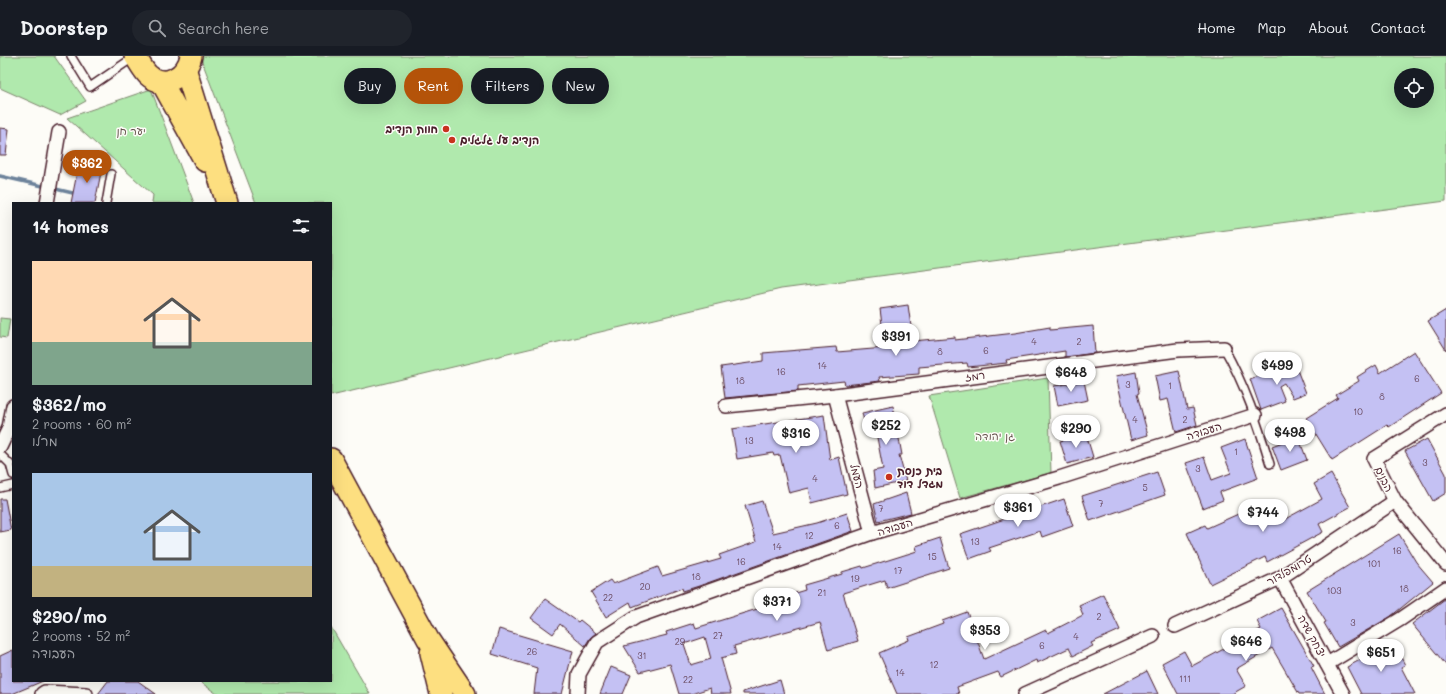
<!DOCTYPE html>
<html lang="en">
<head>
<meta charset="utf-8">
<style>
  :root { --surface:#171b24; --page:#20242c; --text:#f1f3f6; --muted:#9ea1a6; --line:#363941; --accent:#b45309 }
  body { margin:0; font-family:Mali,"Playpen Sans Hebrew",sans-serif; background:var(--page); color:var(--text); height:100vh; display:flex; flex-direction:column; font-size:15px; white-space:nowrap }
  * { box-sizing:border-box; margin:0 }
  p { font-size:13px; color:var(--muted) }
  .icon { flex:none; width:22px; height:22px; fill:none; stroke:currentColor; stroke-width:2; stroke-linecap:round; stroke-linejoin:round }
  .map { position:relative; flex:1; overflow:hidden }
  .sheet { position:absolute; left:12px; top:146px; width:320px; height:480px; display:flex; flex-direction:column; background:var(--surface); border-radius:0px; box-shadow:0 4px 16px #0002 }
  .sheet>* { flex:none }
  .guide { position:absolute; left:344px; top:12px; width:380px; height:36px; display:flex; gap:8px }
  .tools { position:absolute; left:1394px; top:12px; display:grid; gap:8px }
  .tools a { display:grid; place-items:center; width:40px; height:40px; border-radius:50%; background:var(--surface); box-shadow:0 4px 16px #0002; font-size:20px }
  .price { position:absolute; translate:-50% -34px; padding:0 9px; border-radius:14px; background:#fff; color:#222; font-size:13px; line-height:26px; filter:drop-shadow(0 1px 2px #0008) }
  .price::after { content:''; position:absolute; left:50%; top:24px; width:12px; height:9px; margin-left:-6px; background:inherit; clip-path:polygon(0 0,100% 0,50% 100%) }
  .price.active { background:var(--accent); color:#fff }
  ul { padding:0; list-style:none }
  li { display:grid; align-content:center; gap:8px; height:212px; padding:0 20px }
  li span { display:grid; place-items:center; height:124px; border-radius:0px; color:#555 }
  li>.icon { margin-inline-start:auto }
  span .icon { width:72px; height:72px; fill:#fffc; stroke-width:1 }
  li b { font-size:17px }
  h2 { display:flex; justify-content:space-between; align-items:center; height:48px; padding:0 20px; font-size:17px }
  .pill { padding:0 14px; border-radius:18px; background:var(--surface); box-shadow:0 4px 16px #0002; font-size:14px; line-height:36px }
  .pill.active { background:var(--accent); color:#fff }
  header { display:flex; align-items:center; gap:24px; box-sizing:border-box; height:56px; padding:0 20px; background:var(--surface); border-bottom:1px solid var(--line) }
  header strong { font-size:19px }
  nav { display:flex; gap:22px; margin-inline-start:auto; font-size:14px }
  .search { width:280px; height:36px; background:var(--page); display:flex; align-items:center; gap:10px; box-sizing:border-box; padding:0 14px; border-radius:22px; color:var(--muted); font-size:15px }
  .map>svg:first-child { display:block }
  .green { fill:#b0e9ad; stroke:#7d846c; fill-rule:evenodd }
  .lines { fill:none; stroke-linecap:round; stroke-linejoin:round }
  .stream { stroke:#6d839b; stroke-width:3.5 }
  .building { fill:#c4c1f3; stroke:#4a1f2b; fill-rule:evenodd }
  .service-casing { stroke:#4a1f2b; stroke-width:10 }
  .minor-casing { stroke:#4a1f2b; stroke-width:16 }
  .primary-casing { stroke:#4a1f2b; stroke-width:24 }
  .service { stroke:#fdfcf7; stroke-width:7 }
  .minor { stroke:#fdfcf7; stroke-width:13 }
  .primary { stroke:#fddf80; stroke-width:21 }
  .poi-dot { fill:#c8321e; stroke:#fdfcf7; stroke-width:1.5 }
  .labels { text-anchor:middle; stroke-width:3; stroke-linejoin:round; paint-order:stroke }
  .number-label { font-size:9px; fill:#68485d }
  .poi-label { font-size:11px; font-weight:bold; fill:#4a1f2b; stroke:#fdfcf7; text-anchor:start }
  .park-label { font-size:11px; fill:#64524c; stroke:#fdfcf7 }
  .street-label { font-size:11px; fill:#4a1f2b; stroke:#fdfcf7 }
</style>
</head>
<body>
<header>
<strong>Doorstep</strong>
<div class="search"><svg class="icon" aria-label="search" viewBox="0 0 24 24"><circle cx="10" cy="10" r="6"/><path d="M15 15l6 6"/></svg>Search here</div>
<nav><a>Home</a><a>Map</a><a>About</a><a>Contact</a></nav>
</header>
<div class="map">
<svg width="1446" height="638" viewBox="0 0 1446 638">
  <rect width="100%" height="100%" fill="#fdfcf7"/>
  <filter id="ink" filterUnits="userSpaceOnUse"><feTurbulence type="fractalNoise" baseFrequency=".025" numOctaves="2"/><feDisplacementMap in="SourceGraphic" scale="8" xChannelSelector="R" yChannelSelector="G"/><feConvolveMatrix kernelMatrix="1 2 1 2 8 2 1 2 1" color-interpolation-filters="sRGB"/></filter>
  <g filter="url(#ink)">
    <!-- green -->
    <g class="green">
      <polygon points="0,0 54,0 86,45 60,59 0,32"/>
      <path d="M200,0H1446V145L781,233L331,340V147H256ZM1401,19H1427V45H1401Z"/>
      <polygon points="151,33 194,147 152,147 153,139 67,62"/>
      <polygon points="0,262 10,263 7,282 0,281"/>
      <polygon points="1048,322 1051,417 960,442 929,340"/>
      <polygon points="331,571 370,638 217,638 199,625 331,625"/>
    </g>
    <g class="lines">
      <!-- stream -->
      <polyline class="stream" points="0,120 77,138"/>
    </g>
    <!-- building -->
    <g class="building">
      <polygon points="0,72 9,73 6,99 0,99"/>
      <polygon points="79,107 102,111 95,147 71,147"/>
      <polygon points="908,249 913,285 955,281 955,284 1015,277 1050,271 1050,274 1093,270 1095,297 1065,301 1065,295 1006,304 1007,307 968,311 967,307 919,311 919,318 879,321 880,325 845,329 844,325 798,330 798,335 725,342 721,311 763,305 763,297 836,291 837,296 885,292 880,253"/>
      <polygon points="1446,254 1446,294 1428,265"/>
      <polygon points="1414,295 1441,337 1389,371 1387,369 1332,404 1306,362 1338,342 1336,339 1359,325 1357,321 1376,309 1380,317"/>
      <polygon points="1294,306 1306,337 1293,342 1284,327 1279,330 1285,345 1261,354 1250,323"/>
      <polygon points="1179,315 1187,353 1193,352 1197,369 1176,376 1168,343 1160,345 1155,320"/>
      <polygon points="1136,316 1139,337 1137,338 1148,379 1131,384 1116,320"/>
      <polygon points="1084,325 1088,344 1058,350 1054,330"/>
      <polygon points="893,350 902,399 899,399 906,425 875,432 873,415 883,413 875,371 866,373 862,357"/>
      <polygon points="824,359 830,404 839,401 847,438 812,447 809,432 789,437 780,399 774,400 773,397 737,403 732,373"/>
      <polygon points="1086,378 1093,401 1067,408 1060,385"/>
      <polygon points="1298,380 1307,404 1281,414 1272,390"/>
      <polygon points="1245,383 1258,422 1220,436 1223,444 1203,452 1186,407 1204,401 1212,424 1231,417 1221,392"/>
      <polygon points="1427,383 1446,418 1446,437 1433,445 1405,395"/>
      <polygon points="1157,416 1165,439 1090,465 1082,440"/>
      <polygon points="1331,418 1350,451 1319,468 1323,476 1267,506 1265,501 1210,528 1187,477 1205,469 1207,472 1265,446 1276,468 1322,443 1314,428"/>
      <polygon points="906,437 911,457 878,465 874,448"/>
      <polygon points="0,443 5,443 11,474 0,476"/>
      <polygon points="1064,443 1073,470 1042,481 1040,475 989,492 991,495 969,503 960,478"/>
      <polygon points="762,445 773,477 817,467 847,457 853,475 699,530 683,535 682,532 632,551 630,546 606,561 591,536 610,524 613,528 658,511 662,520 721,503 719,499 756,486 745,450"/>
      <polygon points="1399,478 1416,506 1433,526 1390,561 1338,591 1324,567 1326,566 1307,535"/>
      <path d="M940,482L949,512L887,532L885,524L843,537L858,585L828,594L820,566L734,590L736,598L721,602L731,638H711L710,632L691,638H679L670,608L640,616L624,590L667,579L666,576L694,567L696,572L770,549L769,545L805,534L804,529L842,518V516L862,510L863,512L917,495L916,490ZM705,581L711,603L691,609L684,588Z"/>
      <polygon points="1103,538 1120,574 1091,587 1093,590 1073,600 1069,592 1037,607 1036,604 1001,621 998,616 957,631 959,638 897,638 879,597 909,584 908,581 943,568 942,565 967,556 984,603 1046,574 1048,577 1083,559 1079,549"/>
      <polygon points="1446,542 1446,609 1412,568"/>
      <polygon points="545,543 578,566 580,564 596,577 590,582 585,590 560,568 553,578 531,562"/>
      <polygon points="1281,552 1314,610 1311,611 1325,638 1299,638 1272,592 1236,613 1246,630 1232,638 1178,638 1162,607 1184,595 1192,610 1261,573 1257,565"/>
      <polygon points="499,573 573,595 562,638 534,638 537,612 492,598"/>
      <polygon points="1393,586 1405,609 1401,611 1415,638 1361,638 1347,611"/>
      <polygon points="13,594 13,625 43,625 12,638 0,638 0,600"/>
      <polygon points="611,611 631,619 623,638 600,638"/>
      <polygon points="1147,615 1158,638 1103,638"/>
      <polygon points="780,624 784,638 743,638 743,636"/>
      <polygon points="108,625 138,625 156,638 98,638"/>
    </g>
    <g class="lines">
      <defs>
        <g id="service">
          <polyline points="71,0 90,31 134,1"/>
          <polyline points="106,147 111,118"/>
          <path d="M1224,292C1245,329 1258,368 1270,408"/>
          <polyline points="0,398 10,408 13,419"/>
          <polyline points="0,432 13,429"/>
        </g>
        <g id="minor">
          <polyline points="47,147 59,76"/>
          <polyline points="835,339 872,477"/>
          <polyline points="726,350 835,339 1178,294 1224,292"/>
          <polyline points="1446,358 1374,403 1395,445 1446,508"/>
          <polyline points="0,391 9,372 13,350"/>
          <polyline points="1280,522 1343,638"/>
          <polyline points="1175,570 1280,522 1395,445"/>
          <polyline points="1327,608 1401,563 1446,532"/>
          <polyline points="42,638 45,636 86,638"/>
          <polyline points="578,638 579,618 597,586 636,561 872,477 1059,422 1255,359"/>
          <polyline points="1025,638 1153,580"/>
        </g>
        <g id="primary">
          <path d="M135,0C139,6 143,14 148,19C164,34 187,20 191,0"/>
          <polyline points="186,15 227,147"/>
          <polyline points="161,25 205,105"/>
          <polyline points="331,403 428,583 465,638"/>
          <polyline points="431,597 441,638"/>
        </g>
      </defs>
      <!-- service casing -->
      <use href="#service" class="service-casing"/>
      <!-- minor casing -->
      <use href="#minor" class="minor-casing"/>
      <!-- primary casing -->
      <use href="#primary" class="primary-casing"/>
      <!-- service -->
      <use href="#service" class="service"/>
      <!-- minor -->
      <use href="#minor" class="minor"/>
      <!-- primary -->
      <use href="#primary" class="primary"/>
    </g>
  </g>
  <!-- markers -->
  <g class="poi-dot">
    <circle cx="446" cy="73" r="4"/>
    <circle cx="452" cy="84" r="4"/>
    <circle cx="889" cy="421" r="4"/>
  </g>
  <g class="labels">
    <!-- number labels -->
    <g class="number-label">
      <text x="1034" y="289">4</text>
      <text x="1079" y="289">2</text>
      <text x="986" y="298">6</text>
      <text x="940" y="299">8</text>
      <text x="822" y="313">14</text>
      <text x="781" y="319">16</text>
      <text x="1417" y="326">6</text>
      <text x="740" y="328">18</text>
      <text x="1128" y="332">3</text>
      <text x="1170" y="333">1</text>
      <text x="1382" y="344">8</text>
      <text x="1358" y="359">10</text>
      <text x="1135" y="367">4</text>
      <text x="1185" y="367">2</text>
      <text x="749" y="388">13</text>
      <text x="1236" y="399">1</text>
      <text x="1425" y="410">3</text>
      <text x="1198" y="416">3</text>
      <text x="815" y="426">4</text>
      <text x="1145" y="435">5</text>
      <text x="1101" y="451">7</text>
      <text x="881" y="456">7</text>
      <text x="837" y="473">6</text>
      <text x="809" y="483">12</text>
      <text x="975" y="489">13</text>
      <text x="777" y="494">14</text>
      <text x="1397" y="498">16</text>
      <text x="932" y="504">15</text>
      <text x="741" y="509">16</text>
      <text x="1374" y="511">101</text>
      <text x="898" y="518">17</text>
      <text x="696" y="524">18</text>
      <text x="855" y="526">19</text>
      <text x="645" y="534">20</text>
      <text x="1404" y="536">18</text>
      <text x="1334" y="538">103</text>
      <text x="822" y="540">21</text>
      <text x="608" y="545">22</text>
      <text x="1099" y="564">2</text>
      <text x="1353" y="570">3</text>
      <text x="718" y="583">27</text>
      <text x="1076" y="584">4</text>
      <text x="680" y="589">29</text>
      <text x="1042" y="593">6</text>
      <text x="532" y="599">26</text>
      <text x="642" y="603">31</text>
      <text x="934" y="612">12</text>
      <text x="900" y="620">14</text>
      <text x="1185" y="626">111</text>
      <text x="688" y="627">22</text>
    </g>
    <!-- poi labels -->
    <g class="poi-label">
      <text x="438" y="77" text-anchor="end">חוות הנדיב</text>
      <text x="460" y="88">הנדיב על גלגלים</text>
      <text x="897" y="419">בית כנסת<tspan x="897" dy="13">מגדל דוד</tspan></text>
    </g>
    <!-- park labels -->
    <g class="park-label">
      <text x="131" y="79">יער חן</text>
      <text x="995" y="384">גן יהודה</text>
    </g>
    <!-- street labels -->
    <g class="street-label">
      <text transform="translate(975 320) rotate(-7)" y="4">רמז</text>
      <text transform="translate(1204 375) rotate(-18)" y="4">העבודה</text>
      <text transform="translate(857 420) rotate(75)" y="4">העמל</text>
      <text transform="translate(1384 423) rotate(64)" y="4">הבנים</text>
      <text transform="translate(895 471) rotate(-17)" y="4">העבודה</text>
      <text transform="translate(1289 514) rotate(-30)" y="4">טרומפלדור</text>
      <text transform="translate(1312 580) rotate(62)" y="4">יצחק שדה</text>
    </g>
  </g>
</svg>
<div class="tools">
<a><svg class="icon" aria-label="locate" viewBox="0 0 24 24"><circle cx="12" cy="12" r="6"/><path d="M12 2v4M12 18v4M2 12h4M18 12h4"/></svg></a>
</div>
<b class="price active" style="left:87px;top:128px">$362</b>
<b class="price" style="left:896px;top:301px">$391</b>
<b class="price" style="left:1277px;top:330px">$499</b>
<b class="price" style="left:1071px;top:337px">$648</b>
<b class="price" style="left:886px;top:390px">$252</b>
<b class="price" style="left:1076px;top:393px">$290</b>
<b class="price" style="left:1290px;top:397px">$498</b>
<b class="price" style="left:796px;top:398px">$316</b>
<b class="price" style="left:1018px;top:472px">$361</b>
<b class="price" style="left:1263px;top:477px">$744</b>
<b class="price" style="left:777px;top:566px">$371</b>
<b class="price" style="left:985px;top:595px">$353</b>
<b class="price" style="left:1246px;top:606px">$646</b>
<b class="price" style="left:1381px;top:617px">$651</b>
<div class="guide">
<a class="pill">Buy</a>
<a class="pill active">Rent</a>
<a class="pill">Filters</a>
<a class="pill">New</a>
</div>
<section class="sheet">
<h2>14 homes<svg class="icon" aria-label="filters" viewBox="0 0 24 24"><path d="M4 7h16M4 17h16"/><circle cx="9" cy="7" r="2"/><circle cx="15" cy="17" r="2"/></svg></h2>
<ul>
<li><span style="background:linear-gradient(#ffd9b3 65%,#7fa58c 0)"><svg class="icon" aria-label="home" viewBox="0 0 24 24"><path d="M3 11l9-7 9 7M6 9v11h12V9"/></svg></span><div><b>$362/mo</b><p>2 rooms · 60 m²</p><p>מרלו</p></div></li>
<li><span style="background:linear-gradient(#a9c7e8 75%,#c2b280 0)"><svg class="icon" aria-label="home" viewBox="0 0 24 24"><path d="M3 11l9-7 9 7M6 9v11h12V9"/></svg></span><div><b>$290/mo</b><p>2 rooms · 52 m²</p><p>העבודה</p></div></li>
</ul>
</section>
</div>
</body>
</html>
